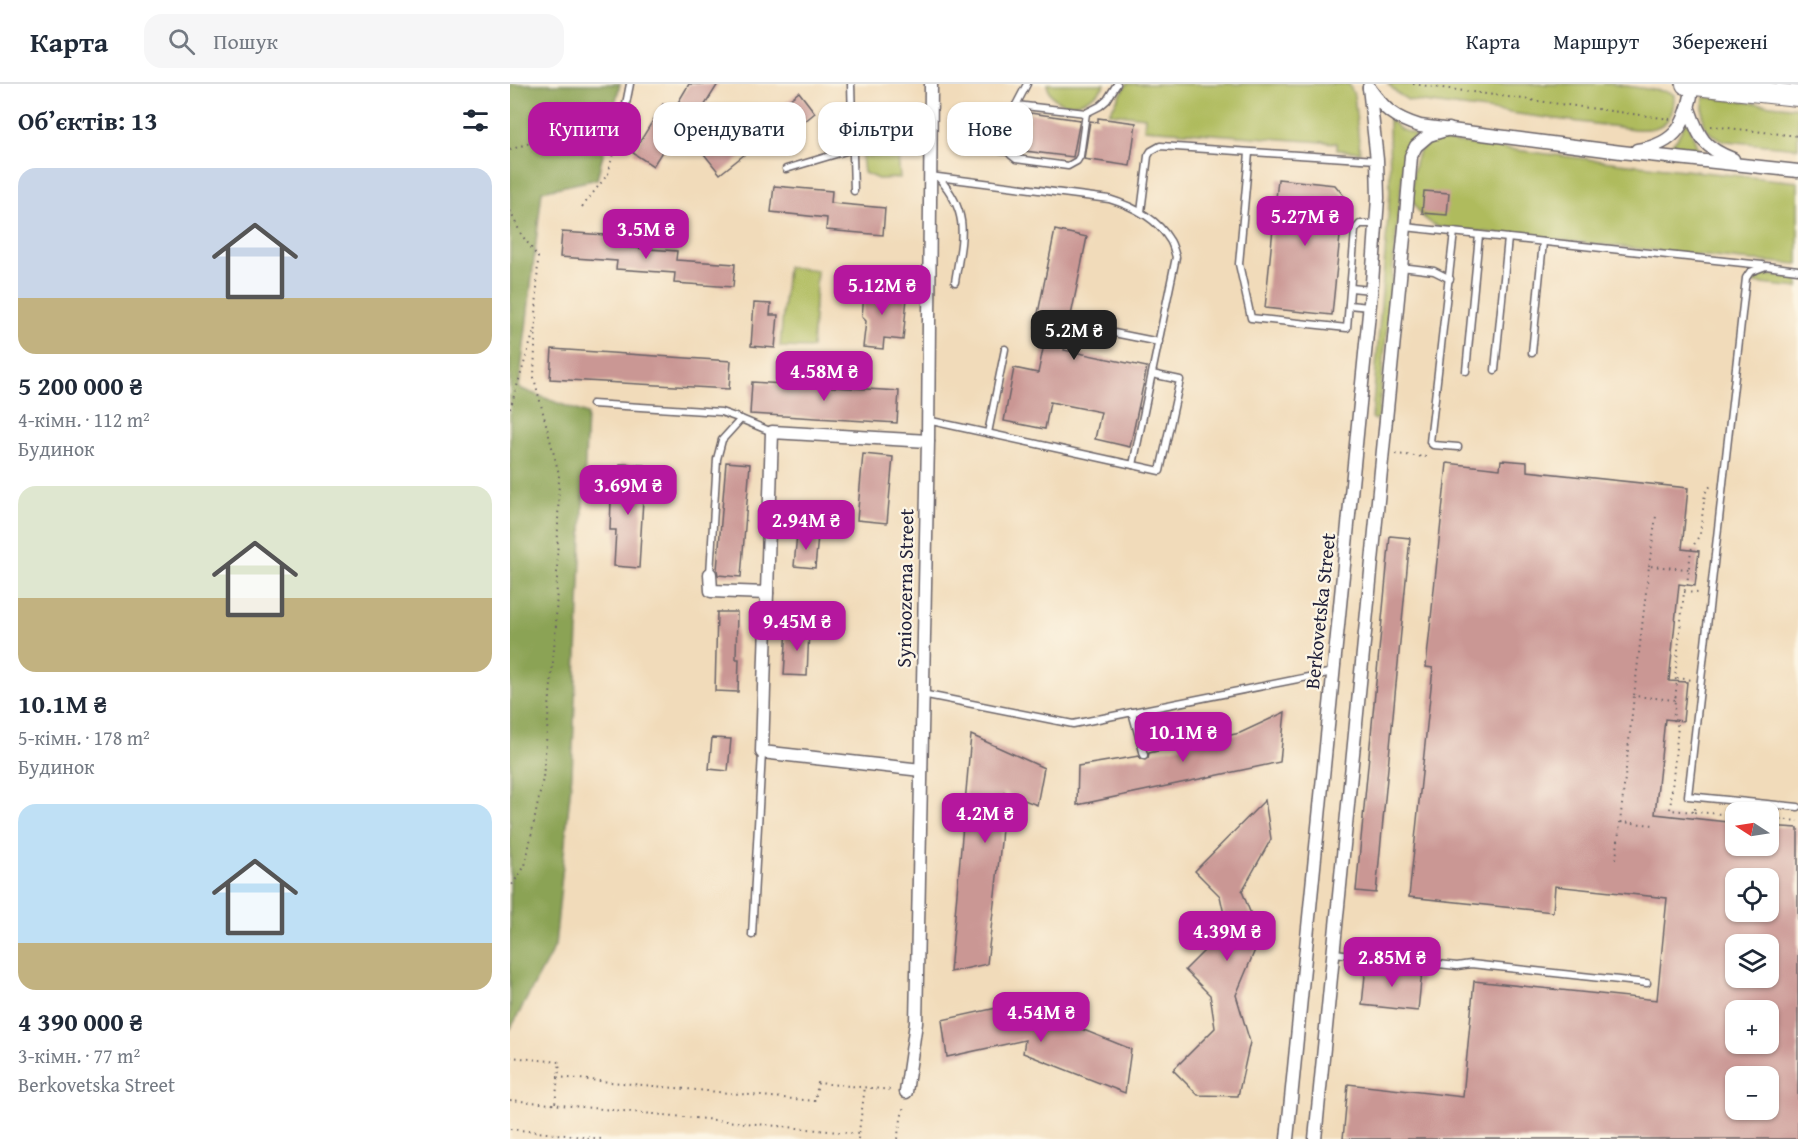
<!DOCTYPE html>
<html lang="uk">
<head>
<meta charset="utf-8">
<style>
  :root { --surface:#fff; --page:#f6f6f7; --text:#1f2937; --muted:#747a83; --line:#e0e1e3; --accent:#b5179e }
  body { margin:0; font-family:"Gentium Book Plus",serif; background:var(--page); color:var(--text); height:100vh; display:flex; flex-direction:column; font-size:22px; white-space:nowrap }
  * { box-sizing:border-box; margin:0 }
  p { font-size:20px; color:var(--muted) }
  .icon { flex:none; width:33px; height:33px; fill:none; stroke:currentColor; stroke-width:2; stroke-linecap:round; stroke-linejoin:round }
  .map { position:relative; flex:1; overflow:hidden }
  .details { display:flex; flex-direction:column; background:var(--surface); width:510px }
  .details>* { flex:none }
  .banner { position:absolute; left:18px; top:18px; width:570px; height:54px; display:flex; gap:12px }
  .needle { width:39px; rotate:282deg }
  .controls { position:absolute; left:1215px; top:718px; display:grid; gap:12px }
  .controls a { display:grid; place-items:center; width:54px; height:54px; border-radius:12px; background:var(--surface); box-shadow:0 2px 4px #0004; font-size:30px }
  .price { position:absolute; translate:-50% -51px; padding:0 14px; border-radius:12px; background:var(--accent); color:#fff; font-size:20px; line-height:39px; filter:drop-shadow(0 2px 3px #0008) }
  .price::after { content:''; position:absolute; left:50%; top:36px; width:18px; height:14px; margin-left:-9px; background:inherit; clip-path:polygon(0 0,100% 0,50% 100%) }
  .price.active { background:#222; color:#fff }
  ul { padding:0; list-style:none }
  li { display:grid; align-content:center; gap:12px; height:318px; padding:0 18px }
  li span { display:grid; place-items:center; height:186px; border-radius:18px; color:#555 }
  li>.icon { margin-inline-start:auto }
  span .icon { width:108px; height:108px; fill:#fffc; stroke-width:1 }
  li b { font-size:26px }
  h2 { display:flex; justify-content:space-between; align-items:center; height:72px; padding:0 18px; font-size:26px }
  .tag { padding:0 21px; border-radius:18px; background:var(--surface); box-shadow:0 2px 4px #0004; font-size:21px; line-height:54px }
  .tag.active { background:var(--accent); color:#fff }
  header { display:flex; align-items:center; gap:36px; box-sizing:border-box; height:84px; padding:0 30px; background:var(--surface); border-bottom:2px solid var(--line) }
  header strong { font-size:28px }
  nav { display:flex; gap:33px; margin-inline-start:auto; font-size:21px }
  .search { width:420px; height:54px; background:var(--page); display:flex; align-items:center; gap:15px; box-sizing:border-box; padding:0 21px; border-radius:18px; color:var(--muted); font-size:22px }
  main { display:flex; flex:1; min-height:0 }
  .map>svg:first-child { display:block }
  .green { fill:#afbb5d; stroke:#686e4c; stroke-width:1.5 }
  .forest { fill:#8ba354; stroke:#566248; stroke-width:1.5 }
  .building { fill:#ca9794; fill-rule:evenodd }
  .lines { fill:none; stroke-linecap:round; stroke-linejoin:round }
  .service-casing { stroke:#6a6367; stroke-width:9 }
  .minor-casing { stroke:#6a6367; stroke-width:15 }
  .trunk-casing { stroke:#6a6367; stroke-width:22 }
  .path { stroke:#6a6367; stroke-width:2; stroke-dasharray:1.5 4.5; stroke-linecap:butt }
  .service { stroke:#fff; stroke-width:6 }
  .minor { stroke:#fff; stroke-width:12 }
  .trunk { stroke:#fff; stroke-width:20 }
  .labels { text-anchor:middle; stroke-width:4.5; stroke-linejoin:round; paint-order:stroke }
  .street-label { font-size:20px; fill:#22223b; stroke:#fcf5e5 }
</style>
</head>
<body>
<header>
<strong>Карта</strong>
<div class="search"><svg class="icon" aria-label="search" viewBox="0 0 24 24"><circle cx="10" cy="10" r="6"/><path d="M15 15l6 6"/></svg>Пошук</div>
<nav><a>Карта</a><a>Маршрут</a><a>Збережені</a></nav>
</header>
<main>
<section class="details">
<h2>Об’єктів: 13<svg class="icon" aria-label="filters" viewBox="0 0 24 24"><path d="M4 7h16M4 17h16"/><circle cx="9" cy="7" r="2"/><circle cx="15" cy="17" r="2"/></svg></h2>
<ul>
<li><span style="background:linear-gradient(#c9d6e8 70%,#c2b280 0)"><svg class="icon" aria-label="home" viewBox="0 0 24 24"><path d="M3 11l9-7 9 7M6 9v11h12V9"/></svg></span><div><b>5 200 000 ₴</b><p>4-кімн. · 112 m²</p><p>Будинок</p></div></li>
<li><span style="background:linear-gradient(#dfe7d0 60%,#c2b280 0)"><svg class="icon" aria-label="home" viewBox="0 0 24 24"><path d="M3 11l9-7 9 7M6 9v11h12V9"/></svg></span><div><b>10.1M ₴</b><p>5-кімн. · 178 m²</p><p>Будинок</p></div></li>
<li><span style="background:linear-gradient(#bfe0f5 75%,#c2b280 0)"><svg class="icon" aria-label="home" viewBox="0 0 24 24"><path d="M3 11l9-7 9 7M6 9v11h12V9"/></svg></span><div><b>4 390 000 ₴</b><p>3-кімн. · 77 m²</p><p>Berkovetska Street</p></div></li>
</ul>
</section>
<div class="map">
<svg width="1288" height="1055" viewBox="0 0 1288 1055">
  <rect width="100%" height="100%" fill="#fcf5e5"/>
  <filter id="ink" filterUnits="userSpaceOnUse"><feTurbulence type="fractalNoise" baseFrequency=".0167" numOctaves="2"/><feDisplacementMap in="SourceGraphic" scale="12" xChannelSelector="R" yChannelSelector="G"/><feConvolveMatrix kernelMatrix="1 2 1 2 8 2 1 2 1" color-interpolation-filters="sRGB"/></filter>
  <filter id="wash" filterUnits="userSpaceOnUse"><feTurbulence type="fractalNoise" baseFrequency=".008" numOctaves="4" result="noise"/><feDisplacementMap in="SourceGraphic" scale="24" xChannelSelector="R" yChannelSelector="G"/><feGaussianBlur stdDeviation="1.35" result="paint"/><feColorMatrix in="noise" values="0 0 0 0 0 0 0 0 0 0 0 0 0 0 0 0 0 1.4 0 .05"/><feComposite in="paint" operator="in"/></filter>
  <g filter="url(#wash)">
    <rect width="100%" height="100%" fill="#f1dbba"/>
    <!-- green -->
    <g class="green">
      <path d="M537,0H595C582,21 543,31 537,0Z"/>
      <polygon points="617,0 839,0 844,11 850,68 827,66 827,59 634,45 635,33 599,29"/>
      <path d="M878,0H1102L1159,8L1164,11C1164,40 1150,47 1124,45L898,16L888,10Z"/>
      <path d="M1194,13L1288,24V64L1216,57C1192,51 1191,35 1194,13Z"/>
      <polygon points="879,35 890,45 906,51 899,59 894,74 868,334 866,336 862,334 880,107"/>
      <polygon points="1177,35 1187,63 1197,74 1153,70 1168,53"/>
      <path d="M926,56L1109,79L1288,98V180L1232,176L928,143C917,138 909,131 904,119C900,109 903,76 910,67C914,62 920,59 926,56Z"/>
      <polygon points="388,70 390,94 368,95 354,89 352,73"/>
      <polygon points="277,183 307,186 302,264 270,263"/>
      <polygon points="1252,190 1288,194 1288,204 1243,199"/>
    </g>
    <!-- forest -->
    <polygon class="forest" points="0,0 110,0 87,95 32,107 9,304 77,330 62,689 45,862 0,946"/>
    <g id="blocks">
      <!-- building -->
      <g class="building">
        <polygon points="179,0 208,0 183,40 173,34 143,82 123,69 153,20 163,27"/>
        <polygon points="289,8 305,29 262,64 254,55 210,90 194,70 237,35 244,44"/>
        <polygon points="520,29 570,36 563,73 515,67"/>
        <polygon points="588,34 626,39 620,82 574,75 580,37 588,38"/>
        <polygon points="768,95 825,101 834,112 822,231 755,224"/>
        <polygon points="264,102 322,107 321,119 375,124 373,151 316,146 317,134 261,128"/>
        <polygon points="914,107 939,109 937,131 912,129"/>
        <polygon points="545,146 577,153 554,266 637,283 620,363 585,355 591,328 540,318 535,345 494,337 504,284 528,289 537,246 525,244"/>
        <polygon points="52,148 110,152 109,163 167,167 166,176 225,180 223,203 164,199 165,189 106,185 107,177 50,173"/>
        <polygon points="355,198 379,201 378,212 397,214 393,256 374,254 373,265 353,263 356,237 352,233"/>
        <polygon points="244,219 261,220 260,231 268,231 265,264 241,262"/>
        <polygon points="42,265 221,277 219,305 40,295"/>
        <polygon points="242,298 389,307 387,339 240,330"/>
        <polygon points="353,370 383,373 377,439 347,436"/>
        <path d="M991,376L1017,378V387L1178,404L1172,465L1189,467L1185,502L1169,500L1159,597L1177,598L1173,637L1155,635L1145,730L1226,739V762H1258V742L1288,744V1055H833L838,1000L953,1013L964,897L1147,916L1157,814L1045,802L1043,828L899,813L923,584L916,583L937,379L990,385ZM1226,795H1258V828H1226ZM1226,861H1258V894H1226ZM1226,927H1258V960H1226ZM1226,993H1258V1026H1226Z"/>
        <polygon points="216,378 240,380 231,493 208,491 207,486"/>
        <polygon points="110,380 135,381 129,484 104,482 106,446 100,446 101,416 108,416"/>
        <polygon points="287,450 308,452 305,484 284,482"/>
        <polygon points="880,452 900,454 866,809 846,807"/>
        <polygon points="207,528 227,528 226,575 229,575 228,608 205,607"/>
        <polygon points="277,544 299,545 297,592 274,591"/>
        <polygon points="775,628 770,678 567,721 568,682 629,672 631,675 635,676 638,674 639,669 730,649"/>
        <polygon points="461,651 534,684 527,721 494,708 491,758 477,880 440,888"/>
        <polygon points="202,654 221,655 218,687 199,685"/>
        <polygon points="755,716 761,755 732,807 750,854 726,911 740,958 728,1012 688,1011 663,986 705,944 700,911 675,886 717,844 710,812 685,787"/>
        <polygon points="856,881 912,887 908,927 852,921"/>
        <polygon points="500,921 518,930 519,924 621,965 615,1009 513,969 515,956 437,973 432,936"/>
      </g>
    </g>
  </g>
  <g filter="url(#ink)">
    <use href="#blocks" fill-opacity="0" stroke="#6a6367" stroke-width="1.5"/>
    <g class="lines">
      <defs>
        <g id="service">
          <polyline points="341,0 344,107"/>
          <polyline points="517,0 506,21 576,29 590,22 597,16 607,0"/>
          <polyline points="116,20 120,0"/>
          <polyline points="506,21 499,68 501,71 506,75 558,82 567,77 570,72 576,29"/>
          <polyline points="449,61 499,68"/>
          <polyline points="739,69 729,180 741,234 837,244 845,146 850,140 866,140"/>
          <polyline points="276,85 343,65"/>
          <path d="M429,94C461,131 452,153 445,198"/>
          <polyline points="631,128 638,72 641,67 650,62 867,76"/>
          <polyline points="895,143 1252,181"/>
          <polyline points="944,148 920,358 923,361 948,363"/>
          <polyline points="891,183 924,187 940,195"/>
          <polyline points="1288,186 1256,182 1240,188 1236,194 1178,712 1288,723"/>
          <polyline points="841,204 861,206"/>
          <polyline points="839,221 859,223"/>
          <polyline points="574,243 649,258"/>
          <polyline points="1022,269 1033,158"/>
          <polyline points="985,286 998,154"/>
          <polyline points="956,287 969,151"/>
          <polyline points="82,320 211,328 231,335"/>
          <path d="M417,336L623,381L666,173C664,167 663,160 659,155C646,133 622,122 599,115L420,92"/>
          <polyline points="478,349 495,265"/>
          <polyline points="623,381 650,387 670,296 642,290"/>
          <polyline points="200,490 207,375 212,356 231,335 262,348"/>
          <polyline points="412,610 563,640 823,588"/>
          <polyline points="622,628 634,671"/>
          <polyline points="242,851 252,669"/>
          <polyline points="824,869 947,882 961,880 1137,899"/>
        </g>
        <g id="minor">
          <path d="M859,4C875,26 884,34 910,42L1111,68L1288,87"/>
          <path d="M1179,25C1189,54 1194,64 1223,75"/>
          <path d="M1127,66C1168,60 1177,38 1183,1"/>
          <polyline points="200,490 201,507 257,509"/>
          <polyline points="411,686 252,668 262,348 418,357"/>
          <polyline points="396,1008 406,939 418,357 421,0"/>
          <polyline points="777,1055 862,199 868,114 867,76 859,3"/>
          <polyline points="805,1055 895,143 901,72 906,62 919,51 939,45"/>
        </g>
        <polyline id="trunk" points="1176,0 1288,12"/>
      </defs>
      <!-- service casing -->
      <use href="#service" class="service-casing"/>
      <!-- minor casing -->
      <use href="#minor" class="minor-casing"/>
      <!-- trunk casing -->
      <use href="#trunk" class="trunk-casing"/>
      <!-- path -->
      <g class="path">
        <polyline points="903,0 1160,35"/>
        <polyline points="1201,42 1288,52"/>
        <polyline points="0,66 16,60 72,50 108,25"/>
        <polyline points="72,123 98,90 113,29"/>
        <polyline points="0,127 11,150 28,173 24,294 49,390 46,541 33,694 15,782 0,804"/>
        <polyline points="0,325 24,247"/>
        <polyline points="885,370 915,373 917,370"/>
        <polyline points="1139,482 1146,432"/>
        <polyline points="1174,508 1189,509"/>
        <polyline points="1167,594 1182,596"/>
        <polyline points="1165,616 1124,612 1139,482 1179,485"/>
        <polyline points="1185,724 1185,728 1160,726 1168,642 1163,636 1167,597 1165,594 1174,508 1177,501 1181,466 1190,450 1195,409 1202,400"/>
        <polyline points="1258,734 1288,737"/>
        <polyline points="1184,735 1185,728 1226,731"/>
        <polyline points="1111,738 1144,741"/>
        <polyline points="1106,775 1124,612"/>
        <polyline points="0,973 50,978 45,1020"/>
        <polyline points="47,993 305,1017 308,999 383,1006"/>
        <polyline points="0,1016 349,1050"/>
        <polyline points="0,1045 92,1055"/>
        <polyline points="348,1055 355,1003"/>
        <polyline points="387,1055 394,1021"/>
      </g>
      <!-- service -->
      <use href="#service" class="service"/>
      <!-- minor -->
      <use href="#minor" class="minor"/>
      <!-- trunk -->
      <use href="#trunk" class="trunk"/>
    </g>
  </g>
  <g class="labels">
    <!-- street labels -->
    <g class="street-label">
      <text transform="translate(395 504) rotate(-89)" y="7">Synioozerna Street</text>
      <text transform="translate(810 527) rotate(-84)" y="7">Berkovetska Street</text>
    </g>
  </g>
</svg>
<div class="controls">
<a><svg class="needle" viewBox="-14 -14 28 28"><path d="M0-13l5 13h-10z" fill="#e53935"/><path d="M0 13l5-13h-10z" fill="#747a83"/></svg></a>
<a><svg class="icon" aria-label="locate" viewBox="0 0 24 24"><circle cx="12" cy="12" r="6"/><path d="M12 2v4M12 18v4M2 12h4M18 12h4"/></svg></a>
<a><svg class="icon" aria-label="layers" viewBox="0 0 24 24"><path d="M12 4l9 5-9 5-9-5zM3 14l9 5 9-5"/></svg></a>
<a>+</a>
<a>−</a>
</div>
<b class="price" style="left:795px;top:163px">5.27M ₴</b>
<b class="price" style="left:136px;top:176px">3.5M ₴</b>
<b class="price" style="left:372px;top:232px">5.12M ₴</b>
<b class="price active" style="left:564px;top:277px">5.2M ₴</b>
<b class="price" style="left:314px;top:318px">4.58M ₴</b>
<b class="price" style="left:118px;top:432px">3.69M ₴</b>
<b class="price" style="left:296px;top:467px">2.94M ₴</b>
<b class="price" style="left:287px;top:568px">9.45M ₴</b>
<b class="price" style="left:673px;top:679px">10.1M ₴</b>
<b class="price" style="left:475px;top:760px">4.2M ₴</b>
<b class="price" style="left:717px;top:878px">4.39M ₴</b>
<b class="price" style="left:882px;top:904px">2.85M ₴</b>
<b class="price" style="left:531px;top:959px">4.54M ₴</b>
<div class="banner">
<a class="tag active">Купити</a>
<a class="tag">Орендувати</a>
<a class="tag">Фільтри</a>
<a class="tag">Нове</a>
</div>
</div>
</main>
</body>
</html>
